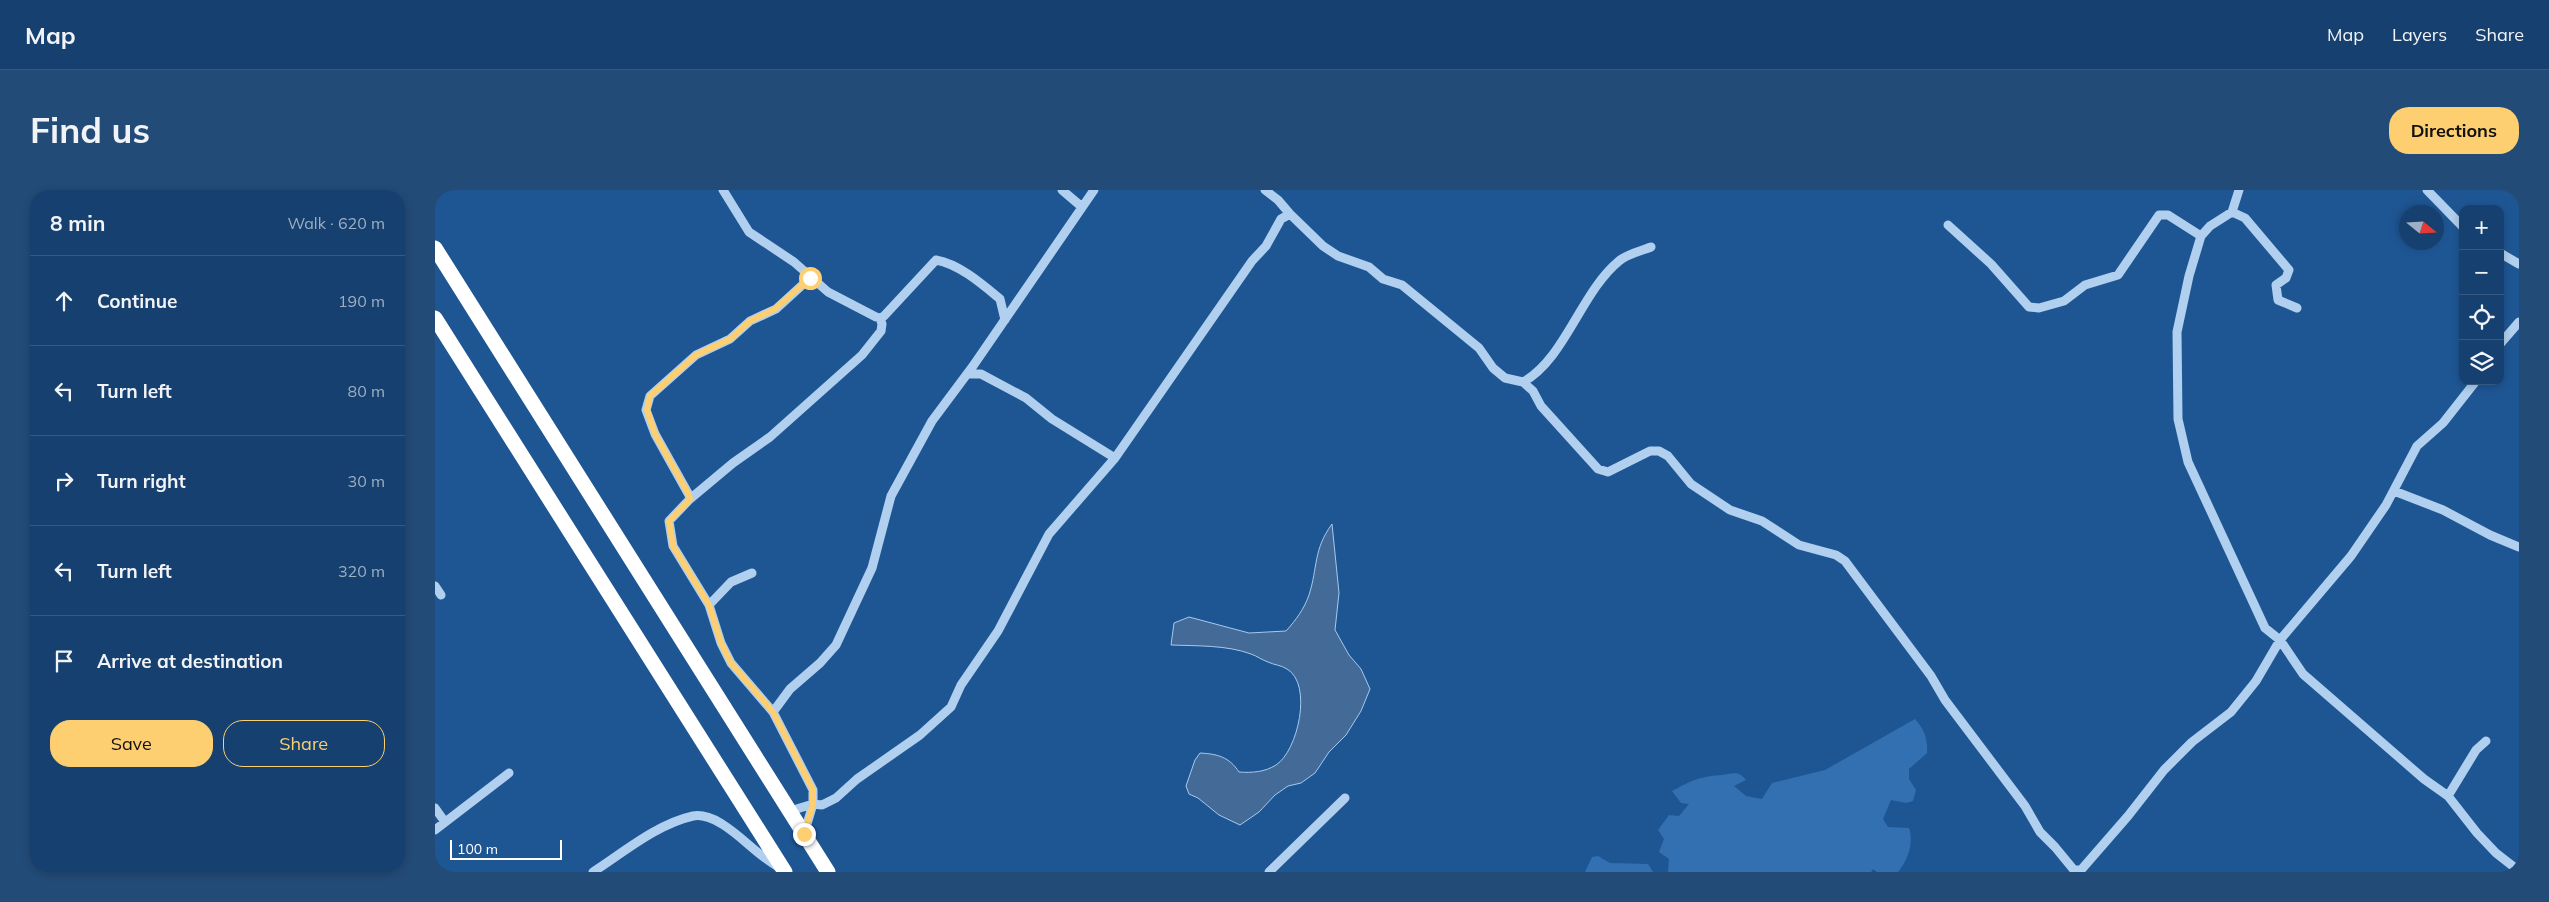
<!DOCTYPE html>
<html lang="en">
<head>
<meta charset="utf-8">
<style>
  body { margin:0; font-family:Mulish,sans-serif; background:#234b77; color:#f1f3f6 }
  .controls { position:absolute; right:15px; top:15px; display:grid; overflow:hidden; border-radius:10px; box-shadow:0 2px 8px #0003 }
  .controls button { width:45px; height:45px; display:grid; place-items:center; padding:0; border:0; border-bottom:1px solid #355982; background:#16406f; color:#f1f3f6; font:25px sans-serif }
  .compass { position:absolute; left:1964px; top:15px; width:45px; height:45px; border-radius:50%; background:#16406f; box-shadow:0 2px 8px #0003; rotate:108deg }
  .scale { position:absolute; left:15px; bottom:12px; width:112px; box-sizing:border-box; padding-left:5px; border:2px solid #fff; border-top:0; font-size:14px; line-height:18px; white-space:nowrap; color:#fff; -webkit-text-stroke:4px #1e5694; paint-order:stroke }
  .stop { position:absolute; width:15px; height:15px; margin:-11px; border:4px solid #fdcf70; border-radius:50%; background:#fff }
  .stop.end { background:#fdcf70; border-color:#fff; box-shadow:0 1px 5px #0008 }
  .list { margin:0; padding:0; list-style:none }
  h2 { display:flex; justify-content:space-between; align-items:center; height:65px; margin:0; padding:0 20px; font-size:21px }
  h2 small { font-size:16px; font-weight:400; color:#9eafc3 }
  .list li { display:grid; grid-template-columns:32px 1fr auto; gap:15px; align-items:center; box-sizing:border-box; height:90px; padding:0 20px; border-top:1px solid #355982 }
  .list b { display:block; font-size:19px; white-space:nowrap }
  .list em { font-size:16px; font-style:normal; color:#9eafc3 }
  .actions { display:flex; gap:10px; padding:15px 20px }
  .actions a { flex:1; padding:11px 0; border:1px solid #fdcf70; border-radius:20px; text-align:center; font-size:18px; color:#fdcf70 }
  .actions .main { background:#fdcf70; color:#111 }
  .icon { flex:none; width:28px; height:28px; fill:none; stroke:currentColor; stroke-width:2; stroke-linecap:round; stroke-linejoin:round }
  .map { position:relative; flex:none; width:2084px; height:682px; overflow:hidden; border-radius:20px }
  header { display:flex; align-items:center; gap:30px; box-sizing:border-box; height:70px; padding:0 25px; background:#16406f; border-bottom:1px solid #355982 }
  header strong { font-size:24px }
  nav { display:flex; gap:28px; margin-inline-start:auto; font-size:18px }
  .intro { display:flex; align-items:center; justify-content:space-between; box-sizing:border-box; height:120px; padding:0 30px }
  h1 { margin:0; font-size:35px }
  .button { padding:12px 22px; border-radius:20px; background:#fdcf70; color:#111; font-size:18px; font-weight:700 }
  main { display:flex; gap:30px; padding:0 30px }
  aside { flex:1; background:#16406f; border-radius:20px; box-shadow:0 2px 8px #0003 }
  .map>svg:first-child { display:block }
  .green { fill:#3270b2 }
  .water { fill:#446b97; stroke:#a4caf0 }
  .lines { fill:none; stroke-linecap:round; stroke-linejoin:round }
  .minor { stroke:#b1cfee; stroke-width:9 }
  .highway { stroke:#fff; stroke-width:15 }
  .route { stroke:#fdcf70; stroke-width:6 }
</style>
</head>
<body>
<header>
<strong>Map</strong>
<nav><a>Map</a><a>Layers</a><a>Share</a></nav>
</header>
<div class="intro"><h1>Find us</h1><a class="button">Directions</a></div>
<main>
<aside>
<h2>8 min<small>Walk · 620 m</small></h2>
<ul class="list">
<li><svg class="icon" aria-label="ahead" viewBox="0 0 24 24"><path d="M12 20V5M6 11l6-6 6 6"/></svg><div><b>Continue</b></div><em>190 m</em></li>
<li><svg class="icon" aria-label="left" viewBox="0 0 24 24"><path d="M17 20v-9H6M10 6l-5 5 5 5"/></svg><div><b>Turn left</b></div><em>80 m</em></li>
<li><svg class="icon" aria-label="right" viewBox="0 0 24 24"><path d="M7 20v-9h11M14 6l5 5-5 5"/></svg><div><b>Turn right</b></div><em>30 m</em></li>
<li><svg class="icon" aria-label="left" viewBox="0 0 24 24"><path d="M17 20v-9H6M10 6l-5 5 5 5"/></svg><div><b>Turn left</b></div><em>320 m</em></li>
<li><svg class="icon" aria-label="arrive" viewBox="0 0 24 24"><path d="M6 21V4h12l-3 4 3 4H6"/></svg><div><b>Arrive at destination</b></div></li>
</ul>
<div class="actions"><a class="main">Save</a><a>Share</a></div>
</aside>
<div class="map">
<svg width="2084" height="682" viewBox="0 0 2084 682">
  <rect width="100%" height="100%" fill="#1e5694"/>
  <path class="green" d="M1480,529C1489,539 1493,549 1492,563L1474,579V589L1481,600L1478,611L1471,613L1456,610L1448,629L1453,637L1474,638C1479,653 1473,670 1463,682H1442L1438,679L1436,682H1233L1234,669L1224,662L1229,649L1223,640L1234,625L1244,626L1254,614L1246,613L1237,601C1258,590 1263,587 1286,585C1297,584 1303,580 1311,590L1299,596L1311,606L1327,609L1337,593L1390,580Z
    M1163,666L1175,673L1213,674L1218,682H1150L1157,667Z"/>
  <path class="water" d="M897,334L904,403L900,440L914,465L926,479L935,499L926,521L911,545L894,562L880,583L866,593L853,596L840,605L824,622L805,635L784,625L763,608L754,604L751,596L760,570L765,563C783,564 794,567 804,582C817,583 830,582 841,575C863,561 878,494 852,479C846,475 839,475 833,472C827,470 822,466 816,464C792,455 762,456 736,455L739,433L754,427L814,443L851,441C861,430 869,419 874,405C883,377 878,360 897,334Z"/>
  <g class="lines">
    <path class="minor" d="M288,0L314,42L359,72L393,102L441,127L445,128L449,126L501,70C524,74 547,94 565,109L570,130
      M627,0L647,17
      M830,0L843,10L855,24L888,56L903,66L934,77L948,89L967,95L1044,158L1058,178L1070,188L1088,192L1098,201L1106,216L1163,279L1173,282L1215,261H1224L1233,266L1256,294L1295,320L1327,331L1364,355L1401,365L1410,371L1496,486L1510,510L1590,616L1605,642L1620,657L1639,680H1646L1693,626L1729,580L1757,552L1796,522L1821,491L1845,450L1916,366L1951,315L1982,256L2008,233L2041,191
      M1804,0L1797,22L1775,36L1766,46L1754,86L1742,142L1743,229L1753,272L1830,438L1845,450L1868,484L1989,589L2013,606L2042,643L2061,663L2084,681
      M1992,0L2028,37
      M1797,22L1810,28L1854,80L1851,88L1841,95L1843,110L1862,118
      M1513,35L1556,74L1594,117L1604,118L1629,111L1650,95L1683,85L1724,25H1733L1766,46
      M2065,63L2084,74
      M2065,154L2084,132
      M532,184H546L591,208L617,229L680,268L817,71L831,56L846,29L855,24
      M1088,192C1130,169 1146,102 1184,71C1192,64 1206,61 1216,57
      M1959,301L2008,320L2055,345L2084,357
      M255,309L298,273L335,247L427,165L446,141L447,134L445,128
      M0,396L6,405
      M274,415L296,392L317,383
      M338,522L296,473L286,453L274,415L238,356L234,331L255,309L254,305L220,244L211,220L215,206L261,165L295,149L315,131L341,119L375,88
      M2013,606L2041,560L2051,551
      M0,618L10,632
      M355,621L378,614L387,615L401,608L422,589L485,545L516,517L526,495L563,441L614,344L680,268
      M0,640L74,583
      M369,644L378,614V600L338,522L355,499L385,473L401,455L437,378L456,306L497,231L538,176L659,0
      M158,682C189,662 222,634 258,626C267,624 280,629 287,634C308,647 323,666 345,678
      M834,682L910,608"/>
    <path class="highway" d="M0,58L393,682
      M0,128L350,682"/>
  </g>
  <g class="lines">
    <path class="route" d="M369,644L378,614V600L338,522L296,473L286,453L274,415L238,356L234,331L255,309L254,305L220,244L212,220L215,206L261,165L295,149L315,131L340,119L375,88"/>
  </g>
</svg>
<div class="controls">
<button>+</button>
<button>−</button>
<button><svg class="icon" aria-label="locate" viewBox="0 0 24 24"><circle cx="12" cy="12" r="6"/><path d="M12 2v4M12 18v4M2 12h4M18 12h4"/></svg></button>
<button><svg class="icon" aria-label="layers" viewBox="0 0 24 24"><path d="M12 4l9 5-9 5-9-5zM3 14l9 5 9-5"/></svg></button>
</div>
<svg class="compass" viewBox="-18 -18 36 36"><path d="M0-13l5 13h-10z" fill="#e53935"/><path d="M0 13l5-13h-10z" fill="#9eafc3"/></svg>
<div class="scale">100 m</div>
<div class="stop" style="left:375px;top:88px"></div>
<div class="stop end" style="left:369px;top:644px"></div>
</div>
</main>
</body>
</html>
